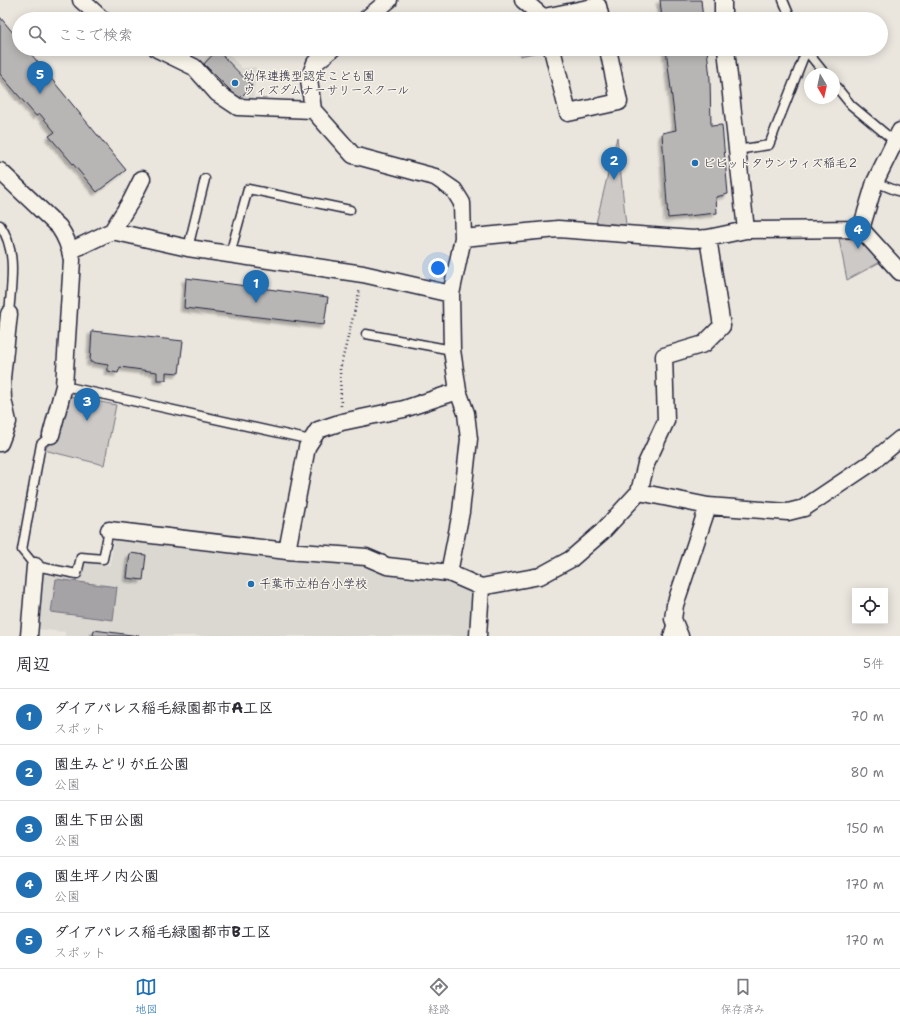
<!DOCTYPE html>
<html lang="ja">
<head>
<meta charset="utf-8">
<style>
  body { margin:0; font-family:"Shantell Sans","Klee One",sans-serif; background:#f2f2f3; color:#2b2b33 }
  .controls { position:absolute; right:12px; bottom:12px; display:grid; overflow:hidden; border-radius:0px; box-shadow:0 2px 10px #0003 }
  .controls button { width:36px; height:36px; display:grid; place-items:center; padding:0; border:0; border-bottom:1px solid #e1e1e2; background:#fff; color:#2b2b33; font:20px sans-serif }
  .compass { position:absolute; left:804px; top:68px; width:36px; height:36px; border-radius:50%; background:#fff; box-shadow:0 2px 10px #0003; rotate:171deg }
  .you { position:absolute; left:438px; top:268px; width:14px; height:14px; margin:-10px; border:3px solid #fff; border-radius:50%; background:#1a73e8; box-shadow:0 0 0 6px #1a73e833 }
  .badge { display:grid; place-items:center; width:26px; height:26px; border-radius:50%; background:#1f6fb2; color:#fff; font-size:13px; font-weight:700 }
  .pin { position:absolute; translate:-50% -33px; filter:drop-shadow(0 1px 2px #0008) }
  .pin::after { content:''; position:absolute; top:21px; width:14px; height:12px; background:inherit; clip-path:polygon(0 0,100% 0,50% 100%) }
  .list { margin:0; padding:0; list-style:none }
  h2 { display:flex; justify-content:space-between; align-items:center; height:52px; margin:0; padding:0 16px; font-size:17px }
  h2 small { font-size:13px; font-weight:400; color:#7c7c81 }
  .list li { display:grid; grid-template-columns:26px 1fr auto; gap:12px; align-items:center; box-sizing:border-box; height:56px; padding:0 16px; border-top:1px solid #e1e1e2 }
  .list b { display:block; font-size:15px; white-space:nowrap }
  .list p { margin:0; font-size:13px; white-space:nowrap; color:#7c7c81 }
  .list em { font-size:13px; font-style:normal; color:#7c7c81 }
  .icon { flex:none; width:22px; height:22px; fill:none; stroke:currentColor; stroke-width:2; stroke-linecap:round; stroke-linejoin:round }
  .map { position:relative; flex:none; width:900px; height:636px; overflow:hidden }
  .search { position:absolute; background:#fff; box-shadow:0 2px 10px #0003; left:12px; right:12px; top:12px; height:44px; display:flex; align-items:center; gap:10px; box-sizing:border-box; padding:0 14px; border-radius:22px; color:#7c7c81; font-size:15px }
  .sheet { height:332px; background:#fff }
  nav { display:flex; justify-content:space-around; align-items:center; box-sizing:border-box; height:56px; border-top:1px solid #e1e1e2; background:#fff; font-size:11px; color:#7c7c81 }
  nav a { display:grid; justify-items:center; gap:2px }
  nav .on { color:#1f6fb2 }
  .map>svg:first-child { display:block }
  .built { fill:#dbd8d2 }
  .green { fill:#cdc9c6; stroke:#787680 }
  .water { fill:#a6a3a6; stroke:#716f7b }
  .building { fill:#b8b6b5; stroke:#22223b; filter:url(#shadow) }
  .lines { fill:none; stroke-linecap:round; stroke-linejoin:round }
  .service-casing { stroke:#22223b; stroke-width:11 }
  .minor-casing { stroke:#22223b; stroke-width:19 }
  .path { stroke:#22223b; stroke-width:2.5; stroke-dasharray:1 3; stroke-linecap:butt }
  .service { stroke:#f7f3e8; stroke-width:8 }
  .minor { stroke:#f7f3e8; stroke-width:16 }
  .poi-dot { fill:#1f6fb2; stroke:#f7f3e8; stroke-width:1.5 }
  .labels { text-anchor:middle; stroke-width:3; stroke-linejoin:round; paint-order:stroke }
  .poi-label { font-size:12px; fill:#22223b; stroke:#f7f3e8; text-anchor:start }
</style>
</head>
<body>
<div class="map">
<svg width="900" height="636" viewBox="0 0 900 636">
  <defs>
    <filter id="shadow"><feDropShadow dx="-3.5" dy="3.5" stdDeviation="1" flood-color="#0004"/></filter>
  </defs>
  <rect width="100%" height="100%" fill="#eae6de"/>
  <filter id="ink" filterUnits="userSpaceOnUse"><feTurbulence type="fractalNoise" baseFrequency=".025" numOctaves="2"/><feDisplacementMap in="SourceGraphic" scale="8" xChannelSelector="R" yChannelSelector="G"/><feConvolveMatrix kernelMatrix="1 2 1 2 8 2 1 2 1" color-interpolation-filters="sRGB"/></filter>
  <g filter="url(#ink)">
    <path class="built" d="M171,49H224L242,68L256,67L253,105L243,104Z
      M114,536L368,564L447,577L477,591L474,636H65V632L35,629L39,574L81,578L84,562L110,565Z"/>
    <path class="green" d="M517,49H547L548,50L520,56Z
      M617,137L626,225L596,223Z
      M866,238L884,260L847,280L839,239Z
      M69,396L116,405L104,465L44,450L56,437Z"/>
    <path class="water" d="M56,579L117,587L113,620L51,612Z"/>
    <path class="building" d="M660,0H701L703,19H662Z
      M0,17L19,40V49H27L126,170L97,192L49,136L55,132L40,114L36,116L0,74Z
      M666,49H707L710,79L711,126L722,125L728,194L716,197L717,213L668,218L662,133L676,130Z
      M217,50L252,86L239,99L204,64Z
      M186,278L328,297L324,325L184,308Z
      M92,331L183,341L179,373L166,372V380H157V372L120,367L118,373L108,371V365L90,362Z
      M130,553L146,555L143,580L127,578Z
      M94,630L139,636H93Z"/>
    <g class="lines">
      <defs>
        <path id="service" d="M783,0L791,19
          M805,49L825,74
          M834,84L851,105L894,141
          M737,150L769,145L806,51
          M875,182L900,192
          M0,225C18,251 11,285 9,314
          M188,248L205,179
          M230,254L248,189L350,210
          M366,334L452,350
          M64,386L311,440
          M51,435L41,444L22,550L35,566L77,574L81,557L103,559L109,530
          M668,636L672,622"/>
        <path id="minor" d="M81,0L102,19
          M523,0L545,19
          M544,17L598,6L601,19
          M366,19L389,0
          M723,19V0
          M157,49L194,67L217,93L238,107L313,110
          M332,49L315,63L309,79L313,110L353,155L435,177L454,190L462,203L463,238L451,294L452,350L458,391L466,413L469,439L461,512L449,573
          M552,49L568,113L619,102L608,49
          M726,49L746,230
          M0,171L59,227C66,237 70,248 72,260L64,386L51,435
          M861,229L900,272
          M112,231L188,248L363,274L451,294
          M463,238L558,229L693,239L708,238L746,230L861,229L875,182L900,131
          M70,251L112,231L131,201L142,179
          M0,443L8,422L3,399L2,378L9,314
          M639,492L708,506L788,512L804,508L871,463L900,439
          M109,530L287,551L366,557L387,566L449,573L481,587L478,636
          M287,551L307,447L318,430L342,422L404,409L458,391
          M481,587L540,576L571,559L602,532L639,492L646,464L666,421L664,356L704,344L722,326L708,238
          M29,636L35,566
          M680,636L673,619L675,605L708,506"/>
      </defs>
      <use href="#service" class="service-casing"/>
      <use href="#minor" class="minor-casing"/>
      <path class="path" d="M341,406L340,369L360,289"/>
      <use href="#service" class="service"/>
      <use href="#minor" class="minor"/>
    </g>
  </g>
  <g class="poi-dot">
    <circle cx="235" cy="83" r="4"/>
    <circle cx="695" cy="163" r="4"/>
    <circle cx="251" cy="584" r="4"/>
  </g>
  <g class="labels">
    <g class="poi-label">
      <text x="243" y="80">幼保連携型認定こども園<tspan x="243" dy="14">ウィズダムナーサリースクール</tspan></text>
      <text x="703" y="167">ビビットタウンウィズ稲毛２</text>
      <text x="259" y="588">千葉市立柏台小学校</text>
    </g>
  </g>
</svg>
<div class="controls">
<button><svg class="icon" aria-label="locate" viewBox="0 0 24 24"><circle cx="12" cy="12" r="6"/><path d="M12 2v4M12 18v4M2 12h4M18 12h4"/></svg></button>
</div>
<svg class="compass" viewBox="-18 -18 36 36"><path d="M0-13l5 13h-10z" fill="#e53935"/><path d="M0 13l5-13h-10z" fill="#7c7c81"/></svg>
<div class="you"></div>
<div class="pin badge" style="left:256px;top:303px">1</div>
<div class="pin badge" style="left:614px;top:180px">2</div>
<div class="pin badge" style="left:87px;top:421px">3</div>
<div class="pin badge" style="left:858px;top:249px">4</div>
<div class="pin badge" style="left:40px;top:94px">5</div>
<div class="search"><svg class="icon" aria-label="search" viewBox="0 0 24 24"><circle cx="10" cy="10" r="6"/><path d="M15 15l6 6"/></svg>ここで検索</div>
</div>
<section class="sheet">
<h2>周辺<small>5件</small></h2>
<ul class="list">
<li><span class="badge">1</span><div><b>ダイアパレス稲毛緑園都市A工区</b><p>スポット</p></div><em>70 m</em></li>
<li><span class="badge">2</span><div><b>園生みどりが丘公園</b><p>公園</p></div><em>80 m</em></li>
<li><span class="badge">3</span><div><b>園生下田公園</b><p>公園</p></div><em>150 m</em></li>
<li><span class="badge">4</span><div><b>園生坪ノ内公園</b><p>公園</p></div><em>170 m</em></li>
<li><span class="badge">5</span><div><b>ダイアパレス稲毛緑園都市B工区</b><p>スポット</p></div><em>170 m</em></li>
</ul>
</section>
<nav>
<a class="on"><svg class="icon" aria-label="map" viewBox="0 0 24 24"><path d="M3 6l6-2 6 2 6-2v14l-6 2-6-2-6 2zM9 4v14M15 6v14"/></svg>地図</a>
<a><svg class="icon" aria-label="directions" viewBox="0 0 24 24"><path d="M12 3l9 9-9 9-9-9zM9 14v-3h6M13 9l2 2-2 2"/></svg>経路</a>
<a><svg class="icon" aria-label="saved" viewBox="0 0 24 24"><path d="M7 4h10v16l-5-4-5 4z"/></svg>保存済み</a>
</nav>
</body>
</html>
